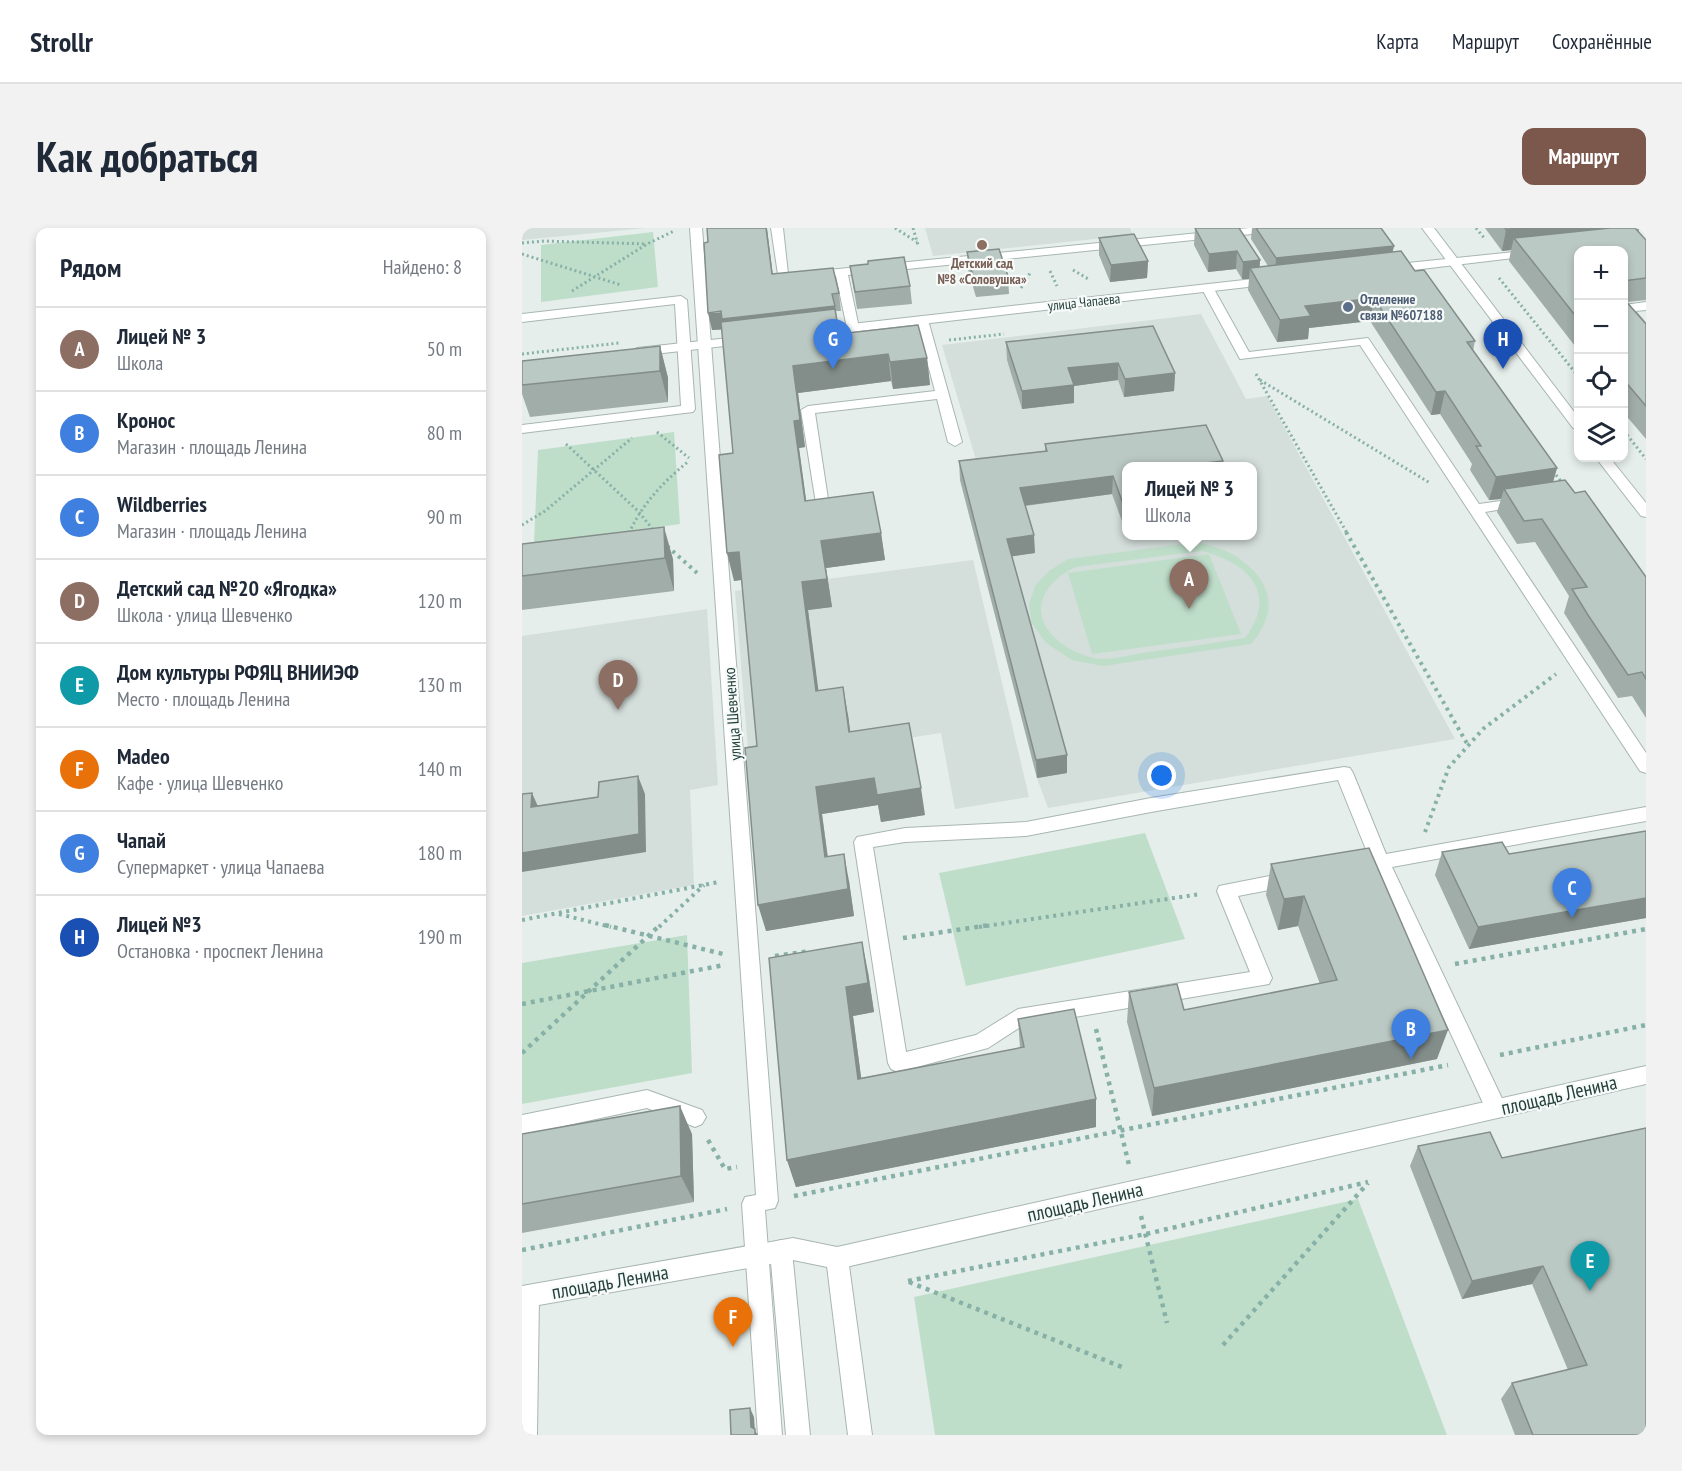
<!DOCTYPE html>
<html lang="ru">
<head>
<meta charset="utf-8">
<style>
  body { margin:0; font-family:"PT Sans Narrow",sans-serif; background:#f2f2f3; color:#1f2937 }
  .controls { position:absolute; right:18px; top:18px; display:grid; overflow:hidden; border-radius:12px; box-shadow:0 3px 9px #0003 }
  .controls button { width:54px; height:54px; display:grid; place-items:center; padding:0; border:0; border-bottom:2px solid #e0e1e3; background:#fff; color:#1f2937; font:30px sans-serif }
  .you { position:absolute; left:640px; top:548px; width:21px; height:21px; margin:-15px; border:4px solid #fff; border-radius:50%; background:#1a73e8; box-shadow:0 0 0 9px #1a73e833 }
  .badge { display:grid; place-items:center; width:39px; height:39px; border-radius:50%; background:#7c574b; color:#fff; font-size:20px; font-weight:700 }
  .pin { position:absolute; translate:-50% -50px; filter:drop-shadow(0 2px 3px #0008) }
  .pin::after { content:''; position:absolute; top:32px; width:21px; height:18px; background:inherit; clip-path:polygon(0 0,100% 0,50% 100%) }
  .popup { position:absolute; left:600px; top:234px; width:135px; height:78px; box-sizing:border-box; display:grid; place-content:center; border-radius:12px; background:#fff; filter:drop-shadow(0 2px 4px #0005); font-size:20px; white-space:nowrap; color:#747a83 }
  .popup b { font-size:22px; color:#1f2937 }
  .popup::after { content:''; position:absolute; left:50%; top:100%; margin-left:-12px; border:12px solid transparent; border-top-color:#fff }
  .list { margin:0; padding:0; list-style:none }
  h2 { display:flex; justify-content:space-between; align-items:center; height:78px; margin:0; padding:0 24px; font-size:26px }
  h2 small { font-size:20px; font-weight:400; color:#747a83 }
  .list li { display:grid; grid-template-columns:39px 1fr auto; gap:18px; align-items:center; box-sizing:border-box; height:84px; padding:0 24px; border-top:2px solid #e0e1e3 }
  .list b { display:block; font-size:22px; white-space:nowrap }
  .list p { margin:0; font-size:20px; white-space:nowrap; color:#747a83 }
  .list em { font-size:20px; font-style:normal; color:#747a83 }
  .icon { flex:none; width:33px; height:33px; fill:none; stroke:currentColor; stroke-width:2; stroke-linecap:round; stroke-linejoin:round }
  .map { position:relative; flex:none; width:1124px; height:1207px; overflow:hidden; border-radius:12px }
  header { display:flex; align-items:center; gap:36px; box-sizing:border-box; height:84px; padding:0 30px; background:#fff; border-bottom:2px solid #e0e1e3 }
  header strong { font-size:28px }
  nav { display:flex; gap:33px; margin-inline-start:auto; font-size:21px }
  .intro { display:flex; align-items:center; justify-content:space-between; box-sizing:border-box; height:144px; padding:0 36px }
  h1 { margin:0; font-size:42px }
  .button { padding:15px 27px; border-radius:12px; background:#7c574b; color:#fff; font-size:21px; font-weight:700 }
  main { display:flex; gap:36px; padding:0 36px }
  aside { flex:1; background:#fff; border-radius:12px; box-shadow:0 3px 9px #0003 }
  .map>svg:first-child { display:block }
  .built { fill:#d4deda; fill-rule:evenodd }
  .green { fill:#bfdeca; fill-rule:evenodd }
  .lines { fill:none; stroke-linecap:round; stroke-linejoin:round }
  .service-casing { stroke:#a8b6b3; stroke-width:2 }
  .pedestrian-casing { stroke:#a8b6b3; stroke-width:2 }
  .minor-casing { stroke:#a8b6b3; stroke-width:2 }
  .tertiary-casing { stroke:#a8b6b3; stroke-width:2 }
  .path-far2 { stroke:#87b1a7; stroke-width:3; stroke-dasharray:2 3; stroke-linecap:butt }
  .path-far1 { stroke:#87b1a7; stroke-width:4; stroke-dasharray:3 4.5; stroke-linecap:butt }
  .path { stroke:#87b1a7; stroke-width:4.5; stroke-dasharray:4 5; stroke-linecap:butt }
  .service { fill:#fff; fill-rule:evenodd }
  .pedestrian { fill:#fff; fill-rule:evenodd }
  .minor { fill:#fff; fill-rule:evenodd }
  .tertiary { fill:#fff; fill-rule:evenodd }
  .wall { fill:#a1ada9 }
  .shaded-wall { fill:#838d89 }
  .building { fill:#bbc9c4; stroke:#838d89; stroke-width:1.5 }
  .education-dot { fill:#8d6e63; stroke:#f6faf9; stroke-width:2 }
  .service-dot { fill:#5c6f8a; stroke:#f6faf9; stroke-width:2 }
  .labels { text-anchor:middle; stroke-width:4.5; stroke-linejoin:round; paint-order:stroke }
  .far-education-label { font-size:14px; font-weight:bold; fill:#785e54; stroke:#f6faf9 }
  .far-service-label { font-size:14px; font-weight:bold; fill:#4e5e75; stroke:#f6faf9; text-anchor:start }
  .far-street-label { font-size:14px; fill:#25403b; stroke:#f6faf9 }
  .street-label { font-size:16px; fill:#25403b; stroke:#f6faf9 }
  .near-street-label { font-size:20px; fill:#25403b; stroke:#f6faf9 }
</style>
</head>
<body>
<header>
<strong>Strollr</strong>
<nav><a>Карта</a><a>Маршрут</a><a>Сохранённые</a></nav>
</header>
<div class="intro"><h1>Как добраться</h1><a class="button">Маршрут</a></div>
<main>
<aside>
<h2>Рядом<small>Найдено: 8</small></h2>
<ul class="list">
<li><span class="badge" style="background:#8d6e63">A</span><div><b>Лицей № 3</b><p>Школа</p></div><em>50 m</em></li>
<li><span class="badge" style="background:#3f7fe0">B</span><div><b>Кронос</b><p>Магазин · площадь Ленина</p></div><em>80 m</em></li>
<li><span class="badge" style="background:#3f7fe0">C</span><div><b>Wildberries</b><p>Магазин · площадь Ленина</p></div><em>90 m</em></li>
<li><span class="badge" style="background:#8d6e63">D</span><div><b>Детский сад №20 «Ягодка»</b><p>Школа · улица Шевченко</p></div><em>120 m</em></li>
<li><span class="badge" style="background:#0f9aa8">E</span><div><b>Дом культуры РФЯЦ ВНИИЭФ</b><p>Место · площадь Ленина</p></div><em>130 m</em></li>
<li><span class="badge" style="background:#e8710a">F</span><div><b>Madeo</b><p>Кафе · улица Шевченко</p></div><em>140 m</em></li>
<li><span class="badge" style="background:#3f7fe0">G</span><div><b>Чапай</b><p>Супермаркет · улица Чапаева</p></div><em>180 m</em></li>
<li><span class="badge" style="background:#1a4fb4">H</span><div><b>Лицей №3</b><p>Остановка · проспект Ленина</p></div><em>190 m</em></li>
</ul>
</aside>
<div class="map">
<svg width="1124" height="1207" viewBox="0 0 1124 1207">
  <rect width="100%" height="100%" fill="#e5eeeb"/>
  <path class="built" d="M0,0H124L0,12Z
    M403,0H608L611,7L411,28Z
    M679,86L724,171L745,168L933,511L526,580L515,550L438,252L459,249L420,117ZM604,238H730V308H604Z
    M451,332L507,569L433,581L419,505L227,534L213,363Z
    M185,381L196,557L168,562L172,657L0,688V408Z"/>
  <path class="green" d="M131,4L136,59L19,74V17Z
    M152,204L158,296L12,316L16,222Z
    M677,314C688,318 702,321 712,327C749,351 759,381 729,416L581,438L550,432L524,415L509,394L507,376L513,358L527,343L546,331ZM679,323C726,334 757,365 723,410C691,415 659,420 627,424C612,426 596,431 581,431C556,430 517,408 519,379C521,360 538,346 554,339Z
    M687,326L719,406L570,426L546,345Z
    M623,605L663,711L444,758L417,645Z
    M165,707L170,845L0,876V735Z
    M836,971L925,1207H413L392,1069Z"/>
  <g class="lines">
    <defs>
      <path id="service" d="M249,0H261L266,46L727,0H767L761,3L326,47L337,100L331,104L325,100L314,48L257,53Z
        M686,57L692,61L727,124L846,110L957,276L1000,270L1005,271L1007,274L1005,277L963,284L1124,525V545L1118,543L838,117L718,131L680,61Z
        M159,68L165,72L173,181L171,184L0,205V197L159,178L153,76L0,94V86Z
        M1124,74V82L1113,83L1124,96V108L1120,107L1102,85V77Z
        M400,88L406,92L440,214L433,218L426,214L415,171L293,185L309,291L307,294H297L279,182L286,178L413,163L394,92Z
        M822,539L828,540L831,545L864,626L1124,579V593L870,639L985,881L981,888L974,890L967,888L853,642L831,646L824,644L822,639L824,634L847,629L816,552L629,584L504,608L383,614L351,619L384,824L454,807L496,781L728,744L695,663L697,658L768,644L775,646L777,651L775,656L768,658L716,668L750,750L747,756L500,798L466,820L376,844L369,841L366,835L332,614L335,609L383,600L504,594L629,570Z
        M125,862L180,882L184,889L180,896L173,899L125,880L0,907V887Z
        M259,1012L267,1015L270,1023L288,1207H264L248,1023L251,1015Z
        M315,1019L323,1022L326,1030L350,1207H326L304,1030L307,1022Z
        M5,1058L13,1061L17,1069L15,1207H0V1060Z"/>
      <path id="pedestrian" d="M168,0H180L256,973L253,980L243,982L260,1207H236L220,976L223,969L234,967Z"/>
      <path id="minor" d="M1012,22L1016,23V27L866,45L860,41L866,37Z
        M749,49L753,50V56L294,108L288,104L294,100Z
        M225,108L229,109L231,112L229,115L115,128L109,124L115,120Z
        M1124,838V856L315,1041L271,1032L0,1080V1058L271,1010L315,1019Z"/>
      <path id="tertiary" d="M900,0H912L1056,189V201L1051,200Z
        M1074,230H1088L1124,275V289L1119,288Z"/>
    </defs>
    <use href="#service" class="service-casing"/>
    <use href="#pedestrian" class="pedestrian-casing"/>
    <use href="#minor" class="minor-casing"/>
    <use href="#tertiary" class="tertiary-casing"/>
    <path class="path-far2" d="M373,0L395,14
      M391,0L396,17
      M954,0L963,11
      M1110,2L1124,1
      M0,15L22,13L125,16
      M0,26L99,57
      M551,42L568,52
      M528,43L535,58
      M977,50L1056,148
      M499,60L508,45
      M50,63L125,16L152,3
      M427,112L482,106
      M0,126L97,115
      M734,146L825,305
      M738,152L908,255
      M1102,203L1124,231
      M135,204L167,230
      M44,216L116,283L132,303
      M1031,243L1041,256
      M0,297L23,283L110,210
      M107,305C121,275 141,254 167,233"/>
    <path class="path-far1" d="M824,304L947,519
      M106,307L108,304
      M145,318L175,345
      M903,604L927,539L961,501L1034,446
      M37,686L89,699
      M0,692L197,654
      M137,699L182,657
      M457,699L679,666"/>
    <path class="path" d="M83,697L201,726
      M381,710L468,697
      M253,728L288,723
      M933,736L1124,701
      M0,776L202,737
      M574,801L607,937
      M0,825L138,697
      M978,827L1124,797
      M186,912L203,941L215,939
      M272,968L926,837
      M619,988L645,1095
      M0,1022L205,981
      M386,1053L624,1006L846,954
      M387,1054L600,1139
      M701,1117L846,955"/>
    <use href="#service" class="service"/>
    <use href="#pedestrian" class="pedestrian"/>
    <use href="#minor" class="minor"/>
    <use href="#tertiary" class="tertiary"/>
  </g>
  <path class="wall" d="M673,0L738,32V38H746L729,11L730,0H859L872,18L870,24L893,43L953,113L951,123L1035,240L1031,254L1053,265L1124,349V490L1110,468L1096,470L1042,385L1047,368L1013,314L995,316L975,284L979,271L967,272L948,242L950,236L918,186L909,187L848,93L787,100L786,111L755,114L726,62L727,51H720L714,41L686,44L672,17Z
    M963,0H1113L1124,12V72L1105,74L1124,96V211L1101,184V22H1056V122L987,33L989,22L980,23Z
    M577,10L626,33L625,50L588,54L577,27Z
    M445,24L486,48L487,66L454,69L446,42Z
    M328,38L388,58L390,76L335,81Z
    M251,46L317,65L319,83H314L317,106L405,130L408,157L371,161L369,153L276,165L283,219L277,220L284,273L359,305L363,332L304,340L310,379L286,382L296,463L326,487L328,504L403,587L359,594L356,577L300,586L306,629L327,653L332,688L244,703L235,518L220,352L212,353L211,225L200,101L190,102Z
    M484,114L653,145L652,163L602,169L596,152L552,158V175L500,181L485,132Z
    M138,118L146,150V174L8,189L0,166V133Z
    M523,216L701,233L700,238H604V304L590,266L503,278L513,325L490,328L545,545L515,550L438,252L437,233L523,223Z
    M0,316L151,331L152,363L0,382Z
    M1124,603V690L947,721L913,647L920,624L987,626Z
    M847,620L915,831L630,888L605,794L607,764L662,782L798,756L776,698L756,702L744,667L749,636Z
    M346,744L352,784L331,788L339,850L498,820L496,791L574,871V899L274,959L265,932Z
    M0,906H170L172,974L0,1005Z
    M896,918L980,930L1124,1207H993L979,1171L990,1155L1046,1142L1010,1056L940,1071L888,938Z"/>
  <path class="shaded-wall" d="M244,0H245L253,64L250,46Z
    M1005,0H1098L992,10L989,22L980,23L984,2Z
    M872,18L868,35L753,48L754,30Z
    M715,23L714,41L686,44L687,26Z
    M738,32L736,50L728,40L727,51H720L721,34Z
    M626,33L625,50L588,54L589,37Z
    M852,70L848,93L787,100L786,111L755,114L758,92L783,78Z
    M313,78L315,96L190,102L186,85Z
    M138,118L146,150V174L138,143Z
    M366,126L369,153L276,165L283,219L277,220L288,300L283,273L272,193L271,138Z
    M405,130L408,157L371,161L368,134Z
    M596,135V152L552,158V175L500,181V163L546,140Z
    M653,145L652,163L602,169L603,151Z
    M923,163L918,186L909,187L914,164Z
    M701,233L700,238H658Z
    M1035,240L1028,264L982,261L979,271L967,272L974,249Z
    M591,248L590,266L499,278L498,260Z
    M142,299L151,331L152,363L143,330Z
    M359,305L363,332L304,340L310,379L286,382L300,490L294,463L280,354L299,313Z
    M512,307L513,325L486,329L485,311Z
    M217,324L224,351L212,353L205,325Z
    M321,459L326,487L332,531L327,504Z
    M545,527V545L515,550L514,532Z
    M116,548L123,566L124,624L0,644V625Z
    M352,550L399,560L403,587L359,594L356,577L300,586L309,656L303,629L294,559Z
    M10,565L18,583L9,579Z
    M322,626L327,653L332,688L244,703L236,677Z
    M782,668L776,698L756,702L762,671Z
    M1124,670V690L947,721L956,699Z
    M340,714L346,744L352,784L331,788L343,879L336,851L324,759Z
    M926,802L915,831L630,888L632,860Z
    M574,871V899L274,959L265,932Z
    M158,878L170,906L172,974L159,948Z
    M1021,1038L1010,1056L940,1071L950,1053Z
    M228,1180L232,1189L233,1203L236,1207H233L229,1199Z"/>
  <path class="building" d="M185,0H244L250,46L311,40L317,65L310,66L313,78L200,91L199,83L186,85L182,15L186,14Z
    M673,0H717L738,32L721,34L715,23L687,26Z
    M734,0H859L872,18L754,30Z
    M983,0H1005L984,2Z
    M1088,0H1113L1124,12V50L1101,53V22H1056V91L992,10Z
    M612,6L626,33L589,37L577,10Z
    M477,21L486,48L452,52L445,24Z
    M879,23L893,43L902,42L953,113L945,114L1035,240L974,249L954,218H959L923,163L914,164L852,70L783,78L789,88L758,92L728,40Z
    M382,29L388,58L333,64L328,38L346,36V33Z
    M1101,70L1124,96V178L1101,151Z
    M313,81L317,106L396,97L405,130L368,134L366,126L271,138L278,192L272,193L283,273L351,264L359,305L299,313L305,351L280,354L294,463L321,459L327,504L387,495L399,560L355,567L352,550L294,559L303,629L322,626L326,661L236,677L223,520L235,518L217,324L205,325L197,227L211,225L199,94Z
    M631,98L653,145L603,151L596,135L546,140L552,157L500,163L484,114Z
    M138,118V143L0,157V133Z
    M684,197L701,233L658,238H604V284L591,248L498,260L512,307L485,311L545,527L514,532L437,233L525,223L523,216Z
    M1043,252L1053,265L1063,263L1124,349V451L1120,444L1106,447L1066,387L1050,361L1065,359L1020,291L1002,293L982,261Z
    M142,299L143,330L0,348V316Z
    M116,548L117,606L0,625V566L10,565L9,579L76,569L77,554Z
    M1124,603V670L956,699L920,624L980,614L987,626Z
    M847,620L926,802L632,860L607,764L655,756L662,782L815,752L782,668L762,671L749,636Z
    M340,714L346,755L324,759L336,851L502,819L496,791L552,781L574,871L265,932L247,730Z
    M158,878L159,948L0,976V906Z
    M1124,900V1207H1011L990,1155L1065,1137L1021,1038L950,1053L896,918L968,904L980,930Z
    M228,1180L229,1199L233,1201V1207H209L208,1182Z"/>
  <circle class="education-dot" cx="460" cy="17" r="6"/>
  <circle class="service-dot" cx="826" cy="79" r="6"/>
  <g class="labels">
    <g class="far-education-label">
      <text x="460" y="40">Детский сад<tspan x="460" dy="16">№8 «Соловушка»</tspan></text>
    </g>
    <g class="far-service-label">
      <text x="838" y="76">Отделение<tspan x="838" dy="16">связи №607188</tspan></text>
    </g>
    <g class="far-street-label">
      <text transform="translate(562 74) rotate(-6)" y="5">улица Чапаева</text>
    </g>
    <g class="street-label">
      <text transform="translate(210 486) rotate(-94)" y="6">улица Шевченко</text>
    </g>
    <g class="near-street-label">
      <text transform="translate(1037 867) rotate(-13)" y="7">площадь Ленина</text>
      <text transform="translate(563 974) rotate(-13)" y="7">площадь Ленина</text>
      <text transform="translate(88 1054) rotate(-10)" y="7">площадь Ленина</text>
    </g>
  </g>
</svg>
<div class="controls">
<button>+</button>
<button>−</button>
<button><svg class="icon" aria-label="locate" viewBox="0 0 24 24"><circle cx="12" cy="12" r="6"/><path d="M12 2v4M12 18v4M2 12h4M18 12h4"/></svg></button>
<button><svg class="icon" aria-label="layers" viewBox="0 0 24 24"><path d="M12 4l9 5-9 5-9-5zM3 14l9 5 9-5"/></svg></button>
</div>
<div class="you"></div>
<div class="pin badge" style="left:667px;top:381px;background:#8d6e63">A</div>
<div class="popup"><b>Лицей № 3</b>Школа</div>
<div class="pin badge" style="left:889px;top:831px;background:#3f7fe0">B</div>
<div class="pin badge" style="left:1050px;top:690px;background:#3f7fe0">C</div>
<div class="pin badge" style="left:96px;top:482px;background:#8d6e63">D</div>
<div class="pin badge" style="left:1068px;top:1063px;background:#0f9aa8">E</div>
<div class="pin badge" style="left:211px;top:1119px;background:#e8710a">F</div>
<div class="pin badge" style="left:311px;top:141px;background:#3f7fe0">G</div>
<div class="pin badge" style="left:981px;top:141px;background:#1a4fb4">H</div>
</div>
</main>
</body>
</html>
